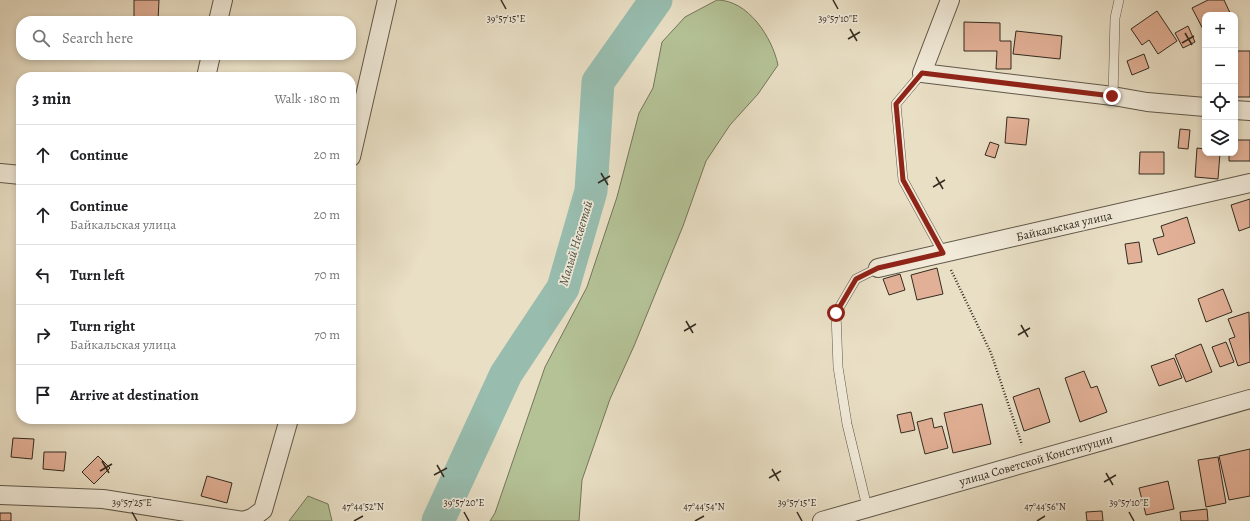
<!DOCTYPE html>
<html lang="en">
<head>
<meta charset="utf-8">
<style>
  body { margin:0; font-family:Alegreya,serif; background:#f6f6f6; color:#202124 }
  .controls { position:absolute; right:12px; top:12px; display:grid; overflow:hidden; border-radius:8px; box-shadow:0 2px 6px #0003 }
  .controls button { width:36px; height:36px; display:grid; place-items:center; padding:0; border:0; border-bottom:1px solid #e0e0e0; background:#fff; color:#202124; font:20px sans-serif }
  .stop { position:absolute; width:12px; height:12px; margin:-9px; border:3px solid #8f2418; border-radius:50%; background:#fff }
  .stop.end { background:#8f2418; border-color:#fff; box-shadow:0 1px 4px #0008 }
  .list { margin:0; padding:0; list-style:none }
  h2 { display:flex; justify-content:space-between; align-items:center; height:52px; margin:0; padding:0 16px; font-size:17px }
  h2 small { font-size:13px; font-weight:400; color:#757577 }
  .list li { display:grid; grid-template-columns:26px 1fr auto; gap:12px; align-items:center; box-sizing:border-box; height:60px; padding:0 16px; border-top:1px solid #e0e0e0 }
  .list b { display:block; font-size:15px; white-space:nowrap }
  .list p { margin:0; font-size:13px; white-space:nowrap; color:#757577 }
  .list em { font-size:13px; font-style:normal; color:#757577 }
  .icon { flex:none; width:22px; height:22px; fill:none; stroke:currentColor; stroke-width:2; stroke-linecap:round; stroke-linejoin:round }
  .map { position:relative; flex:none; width:1250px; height:521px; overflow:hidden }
  .search { position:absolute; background:#fff; box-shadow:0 2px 6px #0003; left:16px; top:16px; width:340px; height:44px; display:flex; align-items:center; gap:10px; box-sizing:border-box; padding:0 14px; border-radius:16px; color:#757577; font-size:15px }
  .panel { position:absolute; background:#fff; box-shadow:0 2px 6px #0003; left:16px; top:72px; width:340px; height:352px; border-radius:16px }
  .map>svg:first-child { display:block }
  .green { fill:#b4c296; stroke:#74765b }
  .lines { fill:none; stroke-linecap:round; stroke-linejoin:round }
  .river { stroke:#98bdaf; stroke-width:33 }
  .building { fill:#e2b096; stroke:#332b20 }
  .service-casing { stroke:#605849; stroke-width:10 }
  .minor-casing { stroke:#605849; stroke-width:20 }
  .path { stroke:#332b20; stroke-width:2.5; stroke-dasharray:1 2; stroke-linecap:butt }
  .service { stroke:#f1ead9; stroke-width:9 }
  .minor { stroke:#f1ead9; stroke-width:18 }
  .route { stroke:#8f2418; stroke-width:5 }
  .ticks { fill:none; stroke:#332b20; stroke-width:1.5 }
  .labels { text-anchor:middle; stroke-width:3.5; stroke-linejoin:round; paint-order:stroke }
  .street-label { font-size:12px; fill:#332b20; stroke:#f1ead9 }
  .water-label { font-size:13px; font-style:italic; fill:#4c5044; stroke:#f1ead9 }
  .ticks-label { font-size:10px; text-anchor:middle; fill:#332b20; stroke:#f1ead9; stroke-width:3.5; stroke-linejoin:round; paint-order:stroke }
</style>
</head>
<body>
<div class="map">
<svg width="1250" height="521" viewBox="0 0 1250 521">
  <rect width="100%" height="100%" fill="#e9dfc5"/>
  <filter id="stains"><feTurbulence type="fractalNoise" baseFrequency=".005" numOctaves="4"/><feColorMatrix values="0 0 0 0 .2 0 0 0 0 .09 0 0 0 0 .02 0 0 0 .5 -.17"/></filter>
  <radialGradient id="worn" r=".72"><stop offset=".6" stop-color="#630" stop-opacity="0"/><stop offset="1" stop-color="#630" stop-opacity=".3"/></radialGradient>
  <path class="green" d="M717,0C748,0 772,37 778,65L758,94L730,125L706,161L683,226L634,346L610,399L582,480L579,521H490L495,513L545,367L587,287L617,197L639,113L653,88L662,42L685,17Z
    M308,496L328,504L332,521H289Z"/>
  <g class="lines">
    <path class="river" d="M438,521L506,374L563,288L591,191L598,82L656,0"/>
  </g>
  <path class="building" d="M134,0H159L158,21H134Z
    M1208,0H1224L1231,15H1205V33L1192,8Z
    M1157,11L1177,41L1158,54L1149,40L1142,45L1131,29Z
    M964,22L1000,23V41H1011V69H996L997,51H964Z
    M1188,26L1195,42L1183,48L1175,33Z
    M1016,31L1062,36L1060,59L1013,54Z
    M1235,51H1250V97H1235Z
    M1144,54L1149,68L1132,75L1127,61Z
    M1007,117L1029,119L1026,145L1005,143Z
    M1180,129L1190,130L1188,149L1178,148Z
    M1235,140H1250V161H1229V153H1235Z
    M990,142L999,145L995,158L985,155Z
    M1197,148L1205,149V153H1220L1218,179L1195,177Z
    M1140,152H1164V174H1139Z
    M1250,199V227L1239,231L1231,205Z
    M1187,217L1195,243L1158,255L1153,239L1164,236L1161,226Z
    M1139,242L1142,262L1128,264L1125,244Z
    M937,268L943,294L917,300L911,275Z
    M900,274L905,290L889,295L883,279Z
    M1223,289L1232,312L1206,322L1198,299Z
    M1249,312L1250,362L1238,366L1229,339L1235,337L1228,319Z
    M1226,342L1234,362L1220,367L1212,347Z
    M1201,344L1212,372L1186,382L1175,355Z
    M1174,358L1182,378L1159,386L1151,366Z
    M1084,371L1091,388L1097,386L1107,412L1080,422L1065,378Z
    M1039,388L1050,422L1024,431L1013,397Z
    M982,404L991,444L953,453L944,413Z
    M911,412L915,430L901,433L897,415Z
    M932,418L934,428L942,426L948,448L925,454L917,422Z
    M13,438L34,439L32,459L11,457Z
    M1250,449V496L1229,500L1219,456Z
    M44,452H66L64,471L43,469Z
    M98,456L110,468L94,484L82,472Z
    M1218,457L1226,503L1206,507L1198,460Z
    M207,476L232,483L227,503L201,496Z
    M1168,481L1174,509L1146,515L1139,488Z
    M1207,509L1208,521H1181L1180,512Z
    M1102,511L1103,521H1087L1086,512Z
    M0,513H11V521H0Z"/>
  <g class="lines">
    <defs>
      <path id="service" d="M922,73L896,104L903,180L943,253
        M1113,96L1115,18L1119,0
        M867,507L847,424L838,367L836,313L856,279L878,268"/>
      <path id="minor" d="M950,0L922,73L1113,96L1147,102L1205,107
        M218,21L223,0
        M206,77L211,55
        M1235,110L1250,111
        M351,157L387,0
        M0,173L21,175
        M878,268L1250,183
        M0,495L103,499L243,521L252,518L263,510L289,419
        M822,521L1250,399"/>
    </defs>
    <use href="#service" class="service-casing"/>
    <use href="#minor" class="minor-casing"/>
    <path class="path" d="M951,270L991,353L1022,445"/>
    <use href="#service" class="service"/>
    <use href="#minor" class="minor"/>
  </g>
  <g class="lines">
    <path class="route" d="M836,313L856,279L878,268L943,253L903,180L896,104L922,73L1112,96"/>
  </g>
  <path class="ticks" d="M501,0L506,9M833,0L838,9M850,29L857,41M1185,33L1192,45M848,39L860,32M1182,43L1194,36M601,173L608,185M936,177L943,189M598,183L610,176M933,187L945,180M686,321L693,333M1021,325L1028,337M684,331L696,324M1018,335L1030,328M102,461L109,473M437,465L444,477M772,469L779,481M100,471L112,464M1106,473L1113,485M434,475L447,468M769,478L781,471M1104,482L1116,475M132,512L137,521M464,512L469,521M797,512L802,521M1129,512L1134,521M354,521L363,516M695,521L704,516M1037,521L1045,516"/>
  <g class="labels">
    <g class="street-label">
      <text transform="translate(1064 226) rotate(-13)" y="4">Байкальская улица</text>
      <text transform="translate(1036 460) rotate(-16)" y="4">улица Советской Конституции</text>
    </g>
    <g class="water-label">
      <text transform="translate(575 243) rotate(-73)" y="5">Малый Несветай</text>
    </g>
  </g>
  <g class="ticks-label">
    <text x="506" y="22">39°57'15"E</text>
    <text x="838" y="22">39°57'10"E</text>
    <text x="132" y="506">39°57'25"E</text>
    <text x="464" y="506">39°57'20"E</text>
    <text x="797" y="506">39°57'15"E</text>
    <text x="1129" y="506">39°57'10"E</text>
    <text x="363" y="510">47°44'52"N</text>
    <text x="704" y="510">47°44'54"N</text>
    <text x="1045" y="510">47°44'56"N</text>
  </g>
  <rect width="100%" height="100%" filter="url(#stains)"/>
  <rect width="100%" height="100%" fill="url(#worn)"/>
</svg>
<div class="controls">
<button>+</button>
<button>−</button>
<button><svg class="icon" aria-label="locate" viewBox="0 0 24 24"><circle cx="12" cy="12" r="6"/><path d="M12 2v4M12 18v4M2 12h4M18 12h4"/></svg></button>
<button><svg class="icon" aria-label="layers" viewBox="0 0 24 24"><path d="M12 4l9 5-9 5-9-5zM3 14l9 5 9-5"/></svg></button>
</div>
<div class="stop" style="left:836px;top:313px"></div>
<div class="stop end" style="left:1112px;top:96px"></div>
<div class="search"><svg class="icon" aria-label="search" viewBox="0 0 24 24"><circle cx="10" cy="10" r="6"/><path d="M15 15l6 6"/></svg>Search here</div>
<section class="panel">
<h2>3 min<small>Walk · 180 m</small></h2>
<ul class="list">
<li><svg class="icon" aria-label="ahead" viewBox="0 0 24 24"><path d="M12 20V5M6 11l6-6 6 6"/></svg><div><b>Continue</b></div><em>20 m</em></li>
<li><svg class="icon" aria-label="ahead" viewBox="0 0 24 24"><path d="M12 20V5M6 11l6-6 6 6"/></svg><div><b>Continue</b><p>Байкальская улица</p></div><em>20 m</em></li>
<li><svg class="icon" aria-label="left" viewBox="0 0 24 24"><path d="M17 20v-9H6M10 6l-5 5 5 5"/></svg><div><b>Turn left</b></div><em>70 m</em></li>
<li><svg class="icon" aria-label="right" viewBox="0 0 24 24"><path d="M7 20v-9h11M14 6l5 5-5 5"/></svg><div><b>Turn right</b><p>Байкальская улица</p></div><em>70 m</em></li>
<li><svg class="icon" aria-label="arrive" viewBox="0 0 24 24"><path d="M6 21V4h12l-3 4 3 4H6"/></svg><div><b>Arrive at destination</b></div></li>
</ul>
</section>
</div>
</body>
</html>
